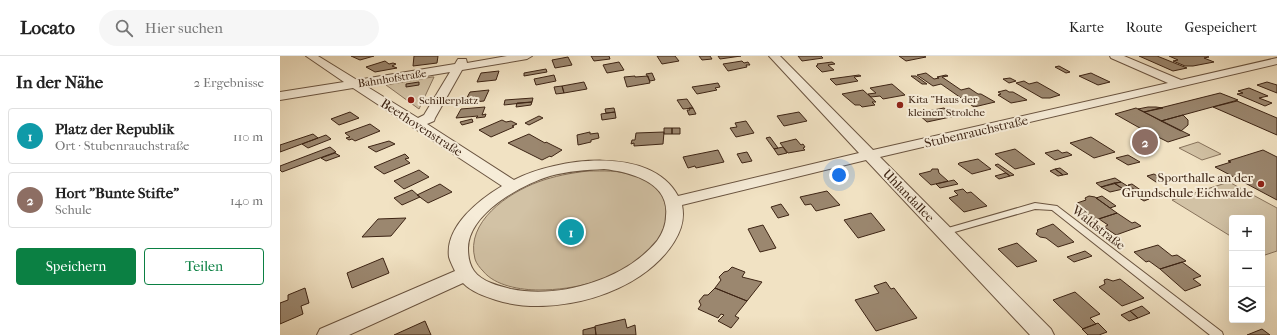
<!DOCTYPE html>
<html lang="de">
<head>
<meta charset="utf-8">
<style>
  body { margin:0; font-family:"IM FELL French Canon",serif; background:#f6f6f6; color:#222 }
  .controls { position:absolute; right:12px; bottom:12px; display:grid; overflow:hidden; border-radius:4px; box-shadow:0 4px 16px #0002 }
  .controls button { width:36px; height:36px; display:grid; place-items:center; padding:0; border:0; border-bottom:1px solid #e0e0e0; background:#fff; color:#222; font:20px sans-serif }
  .you { position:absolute; left:559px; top:119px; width:14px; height:14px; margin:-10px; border:3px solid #fff; border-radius:50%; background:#1a73e8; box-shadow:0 0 0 6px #1a73e833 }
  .badge { display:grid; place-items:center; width:26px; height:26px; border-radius:50%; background:#0b8043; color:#fff; font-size:13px; font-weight:700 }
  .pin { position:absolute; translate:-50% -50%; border:2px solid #fff; box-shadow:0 1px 4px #0006 }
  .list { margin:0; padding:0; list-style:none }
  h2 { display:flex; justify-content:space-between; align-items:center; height:52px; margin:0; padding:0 16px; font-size:17px }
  h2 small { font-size:13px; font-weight:400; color:#767676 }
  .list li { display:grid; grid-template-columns:26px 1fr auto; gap:12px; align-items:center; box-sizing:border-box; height:56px; margin:0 8px 8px; padding:0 8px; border:1px solid #e0e0e0; border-radius:4px }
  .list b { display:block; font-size:15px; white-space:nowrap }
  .list p { margin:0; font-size:13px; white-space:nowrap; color:#767676 }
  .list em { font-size:13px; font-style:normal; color:#767676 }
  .actions { display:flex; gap:8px; padding:12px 16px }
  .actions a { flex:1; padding:9px 0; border:1px solid #0b8043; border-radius:4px; text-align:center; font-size:14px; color:#0b8043 }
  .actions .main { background:#0b8043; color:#fff }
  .icon { flex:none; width:22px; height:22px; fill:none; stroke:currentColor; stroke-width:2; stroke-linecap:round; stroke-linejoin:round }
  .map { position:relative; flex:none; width:997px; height:279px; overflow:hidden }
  header { display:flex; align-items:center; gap:24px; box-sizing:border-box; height:56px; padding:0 20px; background:#fff; border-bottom:1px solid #e0e0e0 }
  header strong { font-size:19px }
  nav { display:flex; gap:22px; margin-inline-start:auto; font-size:14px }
  .search { width:280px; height:36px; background:#f6f6f6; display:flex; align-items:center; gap:10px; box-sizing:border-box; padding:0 14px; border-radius:22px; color:#767676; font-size:15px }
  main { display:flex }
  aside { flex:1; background:#fff }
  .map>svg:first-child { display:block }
  .green { fill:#d2c2a5; stroke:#88735c }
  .building { fill:#9b876f; stroke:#3d2414 }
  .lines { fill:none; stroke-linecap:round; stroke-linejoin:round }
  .lane-casing { stroke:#6a5440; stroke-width:2 }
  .street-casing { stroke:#6a5440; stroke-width:2 }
  .lane { fill:#f6ecd8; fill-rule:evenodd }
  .street { fill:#f6ecd8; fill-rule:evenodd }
  .poi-dot { fill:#8f2418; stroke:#f6ecd8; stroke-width:1.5 }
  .labels { text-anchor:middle; stroke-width:4; stroke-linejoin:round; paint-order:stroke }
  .far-street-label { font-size:11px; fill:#3d2414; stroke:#f6ecd8 }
  .far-poi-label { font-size:11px; fill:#3d2414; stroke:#f6ecd8; text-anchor:start }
  .street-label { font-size:13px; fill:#3d2414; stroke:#f6ecd8 }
  .poi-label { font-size:13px; fill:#3d2414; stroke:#f6ecd8; text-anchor:end }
</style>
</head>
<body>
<header>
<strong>Locato</strong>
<div class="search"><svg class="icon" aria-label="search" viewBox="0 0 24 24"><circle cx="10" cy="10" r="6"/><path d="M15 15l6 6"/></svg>Hier suchen</div>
<nav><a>Karte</a><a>Route</a><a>Gespeichert</a></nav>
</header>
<main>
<aside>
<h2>In der Nähe<small>2 Ergebnisse</small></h2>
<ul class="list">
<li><span class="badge" style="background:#0f9aa8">1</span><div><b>Platz der Republik</b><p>Ort · Stubenrauchstraße</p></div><em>110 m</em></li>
<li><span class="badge" style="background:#8d6e63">2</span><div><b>Hort &quot;Bunte Stifte&quot;</b><p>Schule</p></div><em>140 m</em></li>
</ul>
<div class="actions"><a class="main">Speichern</a><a>Teilen</a></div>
</aside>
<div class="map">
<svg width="997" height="279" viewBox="0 0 997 279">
  <rect width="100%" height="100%" fill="#f1e2c3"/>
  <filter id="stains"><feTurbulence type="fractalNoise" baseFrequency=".005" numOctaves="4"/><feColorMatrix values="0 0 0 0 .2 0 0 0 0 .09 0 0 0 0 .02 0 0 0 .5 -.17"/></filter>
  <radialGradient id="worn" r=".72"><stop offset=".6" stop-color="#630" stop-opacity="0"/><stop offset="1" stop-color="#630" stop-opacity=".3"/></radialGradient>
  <path class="green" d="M152,21H154L139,53L106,29Z
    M918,86L941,98L922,104L899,92Z
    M308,115C323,115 338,114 353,119C397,133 395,173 363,200C334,224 295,234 259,234C241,234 215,230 203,215C200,212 196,207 195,203C185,166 228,137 258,126C274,120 291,117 308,115Z
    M949,126L997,152V195L982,200V162H952V181L892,144Z"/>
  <path class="building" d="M71,0H94L80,4Z
    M134,0H158L157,7L133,10Z
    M311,0H329L330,3L314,5Z
    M377,0H395L399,5L382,8Z
    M419,0H430L432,3L422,4Z
    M438,0H461L440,3Z
    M518,0H541L543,2L522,5Z
    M619,0H644L646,1L626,5Z
    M859,0H877L907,12L893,15Z
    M889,0H927L929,1L924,2L934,6L913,10H905L893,5L898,4Z
    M288,1L292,9L275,12L272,4Z
    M105,5L109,8L113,7L116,8L112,10L117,12L95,16L86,11Z
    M462,5L464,7L468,6L470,9H466L467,11L448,15L443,8Z
    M339,6L344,14L327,17L323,9Z
    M552,6L555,8L548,9L554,14L542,16L536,10L538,9L537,8Z
    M779,10L790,16L786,17L775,11Z
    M266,13L267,16L244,20V17Z
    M219,15L216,24L197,26L201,17Z
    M372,17L375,24L370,25L366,18Z
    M646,17L654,23L659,22L657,21L666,19L668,20L662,21L681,34L689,32L698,38H701L715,46L694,51L661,28L653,30L637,19Z
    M811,17L815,19L830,26L818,29L799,20Z
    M274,19L276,25L256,29L254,23Z
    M579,19L581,20L574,21L578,25L556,29L550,23Z
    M355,20V21L368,20L370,27L347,31L344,21Z
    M631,20H636L647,28H642Z
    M730,22L736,25L729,27L723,23Z
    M744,25L749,28L757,26L780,39L770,42H762L736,27Z
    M139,26V29L126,31V28Z
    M304,26L307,33L284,37L282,30Z
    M987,26L997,29V37L977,29Z
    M438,27L440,31L435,32L437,34L417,38L412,31Z
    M612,28L625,39L603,43L600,40L591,41L588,38L596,37L590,32Z
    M282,30L284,37L276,38L274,31Z
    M969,32L988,40L979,42L992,47L985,50L957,38L963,37L958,35Z
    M209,34L204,45L184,47L190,36Z
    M583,34L596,46H592L595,49L582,51L580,49H575L562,38Z
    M726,34L729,36H733L747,44L731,47L718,39L721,38L718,36Z
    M940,37L958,44L881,65L864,56Z
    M253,42L252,46L224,49L225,44Z
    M407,43L413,52L403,53L397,44Z
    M957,45L997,62V79L933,51Z
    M252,46L251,49L236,51L237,47Z
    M205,51L202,59L206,58L205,61L196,62L198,60L176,62L181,53Z
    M868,51H876L883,52L864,56L858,53Z
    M334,52L335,56L326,57L325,53Z
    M409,52H413L416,58L409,59L407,54H410Z
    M664,52L675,60L647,66L637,57Z
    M856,52L910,79L888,86L858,71L835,58Z
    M70,56L79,62L59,69L51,63Z
    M335,56L336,62L322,64L321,58Z
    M519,56L527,65L504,70L497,60Z
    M903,59L908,64V69L901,75L881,65Z
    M259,60L263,62L249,69L245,67Z
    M192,63L193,66L182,69L180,66Z
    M222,64L226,66L231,65L237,68L232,70L234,71L211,81L199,74Z
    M466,65L474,77L456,81L450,72L457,71L455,67Z
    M90,68L100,75L75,85L72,83L69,84L66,82L70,81L65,77Z
    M384,72H392V78H384Z
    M392,72H400V78H392Z
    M310,76V78L318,77L319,82L311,84V86L298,89L297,79Z
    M384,76L383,88L354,90V87L351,88L352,84H355L356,77Z
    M33,78L38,82L0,96V89Z
    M249,78L265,87L266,86L282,94L271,101L270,100L262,104L228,87Z
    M46,79L51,83L28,92L22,88Z
    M490,81L498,92L494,93L486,82Z
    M811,81L835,96L814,102L790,87Z
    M516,83L521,89L523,88L525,91L523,92L525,94L508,97L500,87Z
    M109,85L115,88L96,96L88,91Z
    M50,91L56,96L2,116L0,114V110Z
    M503,91L507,97L498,99L494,93Z
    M735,93L755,108L735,113L715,98Z
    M438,94L444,106L416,112L415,110L408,112L403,101Z
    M778,94L782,97L787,96L792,99L775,104L765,97Z
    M983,94L997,101V144L935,111L951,106L948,105Z
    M467,96L472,105L462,107L457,98Z
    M55,97L60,100L46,105L41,102Z
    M125,98L129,102L125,103L130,107L104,118L94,111Z
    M848,99L860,106L848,109L836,102Z
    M698,103L711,113L692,118L678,108L679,107Z
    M718,108L734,119L730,120L715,109Z
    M780,112L788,118L783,119L775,113Z
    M652,113H658L659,117L668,125L651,129L639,118L651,115Z
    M775,113L783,119L778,120L770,115Z
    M139,114L149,121L124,133L114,125Z
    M726,117L730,120L719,123L715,120Z
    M874,118L884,124L876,126L867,120Z
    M835,122L841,126L821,131L816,127Z
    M674,124L678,128L660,132L656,128Z
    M841,126L857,136L851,138L834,127Z
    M834,127L843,133L830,136L821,131Z
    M160,128L172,136L148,147L137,139Z
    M852,128L862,135L858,136L848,129Z
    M683,133L687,137L691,136L707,150L684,156L669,142L678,139L674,135Z
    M132,134L140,141L122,149L114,142Z
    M547,135L560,149L536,155L531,148L525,149L520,141Z
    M861,138L869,143L864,145L856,140Z
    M809,140L815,141L837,157L815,164L804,155L807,154L797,147L806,144L805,142Z
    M822,140L836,150L830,152L816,142Z
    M501,148L509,159L498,162L491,151Z
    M591,157L605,174L578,182L564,164Z
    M837,157L852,167L855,166L861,170L836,179L824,171L828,169L819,163Z
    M126,162L111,180L82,181L98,163Z
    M773,168L794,186L778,191L766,182L760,181L756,178L758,175L757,174Z
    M483,169L496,192L480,196L468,173Z
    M737,187L757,205L737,211L718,193Z
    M878,189L892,200L897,199L906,205L880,213L869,205L866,206L854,196Z
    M805,195L812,200L794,206L787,201Z
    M103,202L109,217L72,232L67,217Z
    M902,206L921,220L913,223L921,229L905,235L880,213Z
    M452,211L465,216L462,221L482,226L467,245L435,232L441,224L439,221L444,216L448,215Z
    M827,223L833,225L840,223L864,242L842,250L819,231L825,228L824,224Z
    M606,226L611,233L614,232L637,262L596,275L575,244L599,237L594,230Z
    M25,232L29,247L21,250L23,258L0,268V247L8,244V239Z
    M435,232L467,245L455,260L459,262L451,272L438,265L444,259L441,258L438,262L418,253L421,249L419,245L424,239H428Z
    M795,236L820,258L810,262L816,268L803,273L773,244Z
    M862,250L870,257L858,262L850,255Z
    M850,255L858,262L849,265L841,259Z
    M345,263L347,272L355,269L356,279H316L315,270Z
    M145,265L151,279H114Z
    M818,267L827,276L819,279H808L802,273Z
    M315,271L316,279H303V274Z
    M982,273L990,279H967Z"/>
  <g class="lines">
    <defs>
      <path id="lane" d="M755,147L777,150L942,276L943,279H930L772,154L755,153L664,179L660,176L661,174Z"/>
      <path id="street" d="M26,0H38L77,24L175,8L178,3H186L187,7L227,0H252L247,3L182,14L155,62L154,65L147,68L234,124C277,102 371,89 398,140L579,97L489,0H500L593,94L888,27L831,2L830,0H844L901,24L997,2V8L600,101L771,273L774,279H750L586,104L402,149C405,163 401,175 394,186C361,239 272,262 216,244C204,240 192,236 183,227L69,279H37L40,273L175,215C173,211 170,205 169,201C165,170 200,143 222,130L73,32L0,44V36L64,26ZM170,16L144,59L138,62L86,30ZM324,113C350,116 390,126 386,160C386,169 382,178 377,185C345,224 279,243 231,233C219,230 202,226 194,215C189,208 188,200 188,192C189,157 241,129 270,120C288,115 306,114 324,113Z"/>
    </defs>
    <use href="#lane" class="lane-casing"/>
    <use href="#street" class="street-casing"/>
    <use href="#lane" class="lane"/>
    <use href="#street" class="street"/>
  </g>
  <g class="poi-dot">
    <circle cx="131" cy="44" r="4"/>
    <circle cx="620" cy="49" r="4"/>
    <circle cx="981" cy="128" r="4"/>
  </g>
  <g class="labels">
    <g class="far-street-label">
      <text transform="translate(112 22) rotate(-9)" y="4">Bahnhofstraße</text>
    </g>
    <g class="far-poi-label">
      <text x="628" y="47">Kita "Haus der<tspan x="628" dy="13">kleinen Strolche</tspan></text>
      <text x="139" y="48">Schillerplatz</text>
    </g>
    <g class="street-label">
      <text transform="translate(142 71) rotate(33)" y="5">Beethovenstraße</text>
      <text transform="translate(696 75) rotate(-13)" y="5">Stubenrauchstraße</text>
      <text transform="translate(629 139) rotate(46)" y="5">Uhlandallee</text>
      <text transform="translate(819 171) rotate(38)" y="5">Waldstraße</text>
    </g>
    <g class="poi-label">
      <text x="973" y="126">Sporthalle an der<tspan x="973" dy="15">Grundschule Eichwalde</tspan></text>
    </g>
  </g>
  <rect width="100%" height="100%" filter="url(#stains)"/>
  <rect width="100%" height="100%" fill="url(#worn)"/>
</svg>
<div class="controls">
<button>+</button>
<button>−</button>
<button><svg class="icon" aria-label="layers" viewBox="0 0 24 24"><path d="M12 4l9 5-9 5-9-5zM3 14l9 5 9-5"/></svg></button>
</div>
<div class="you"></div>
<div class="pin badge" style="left:291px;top:176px;background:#0f9aa8">1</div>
<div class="pin badge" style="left:865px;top:86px;background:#8d6e63">2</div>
</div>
</main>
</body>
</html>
